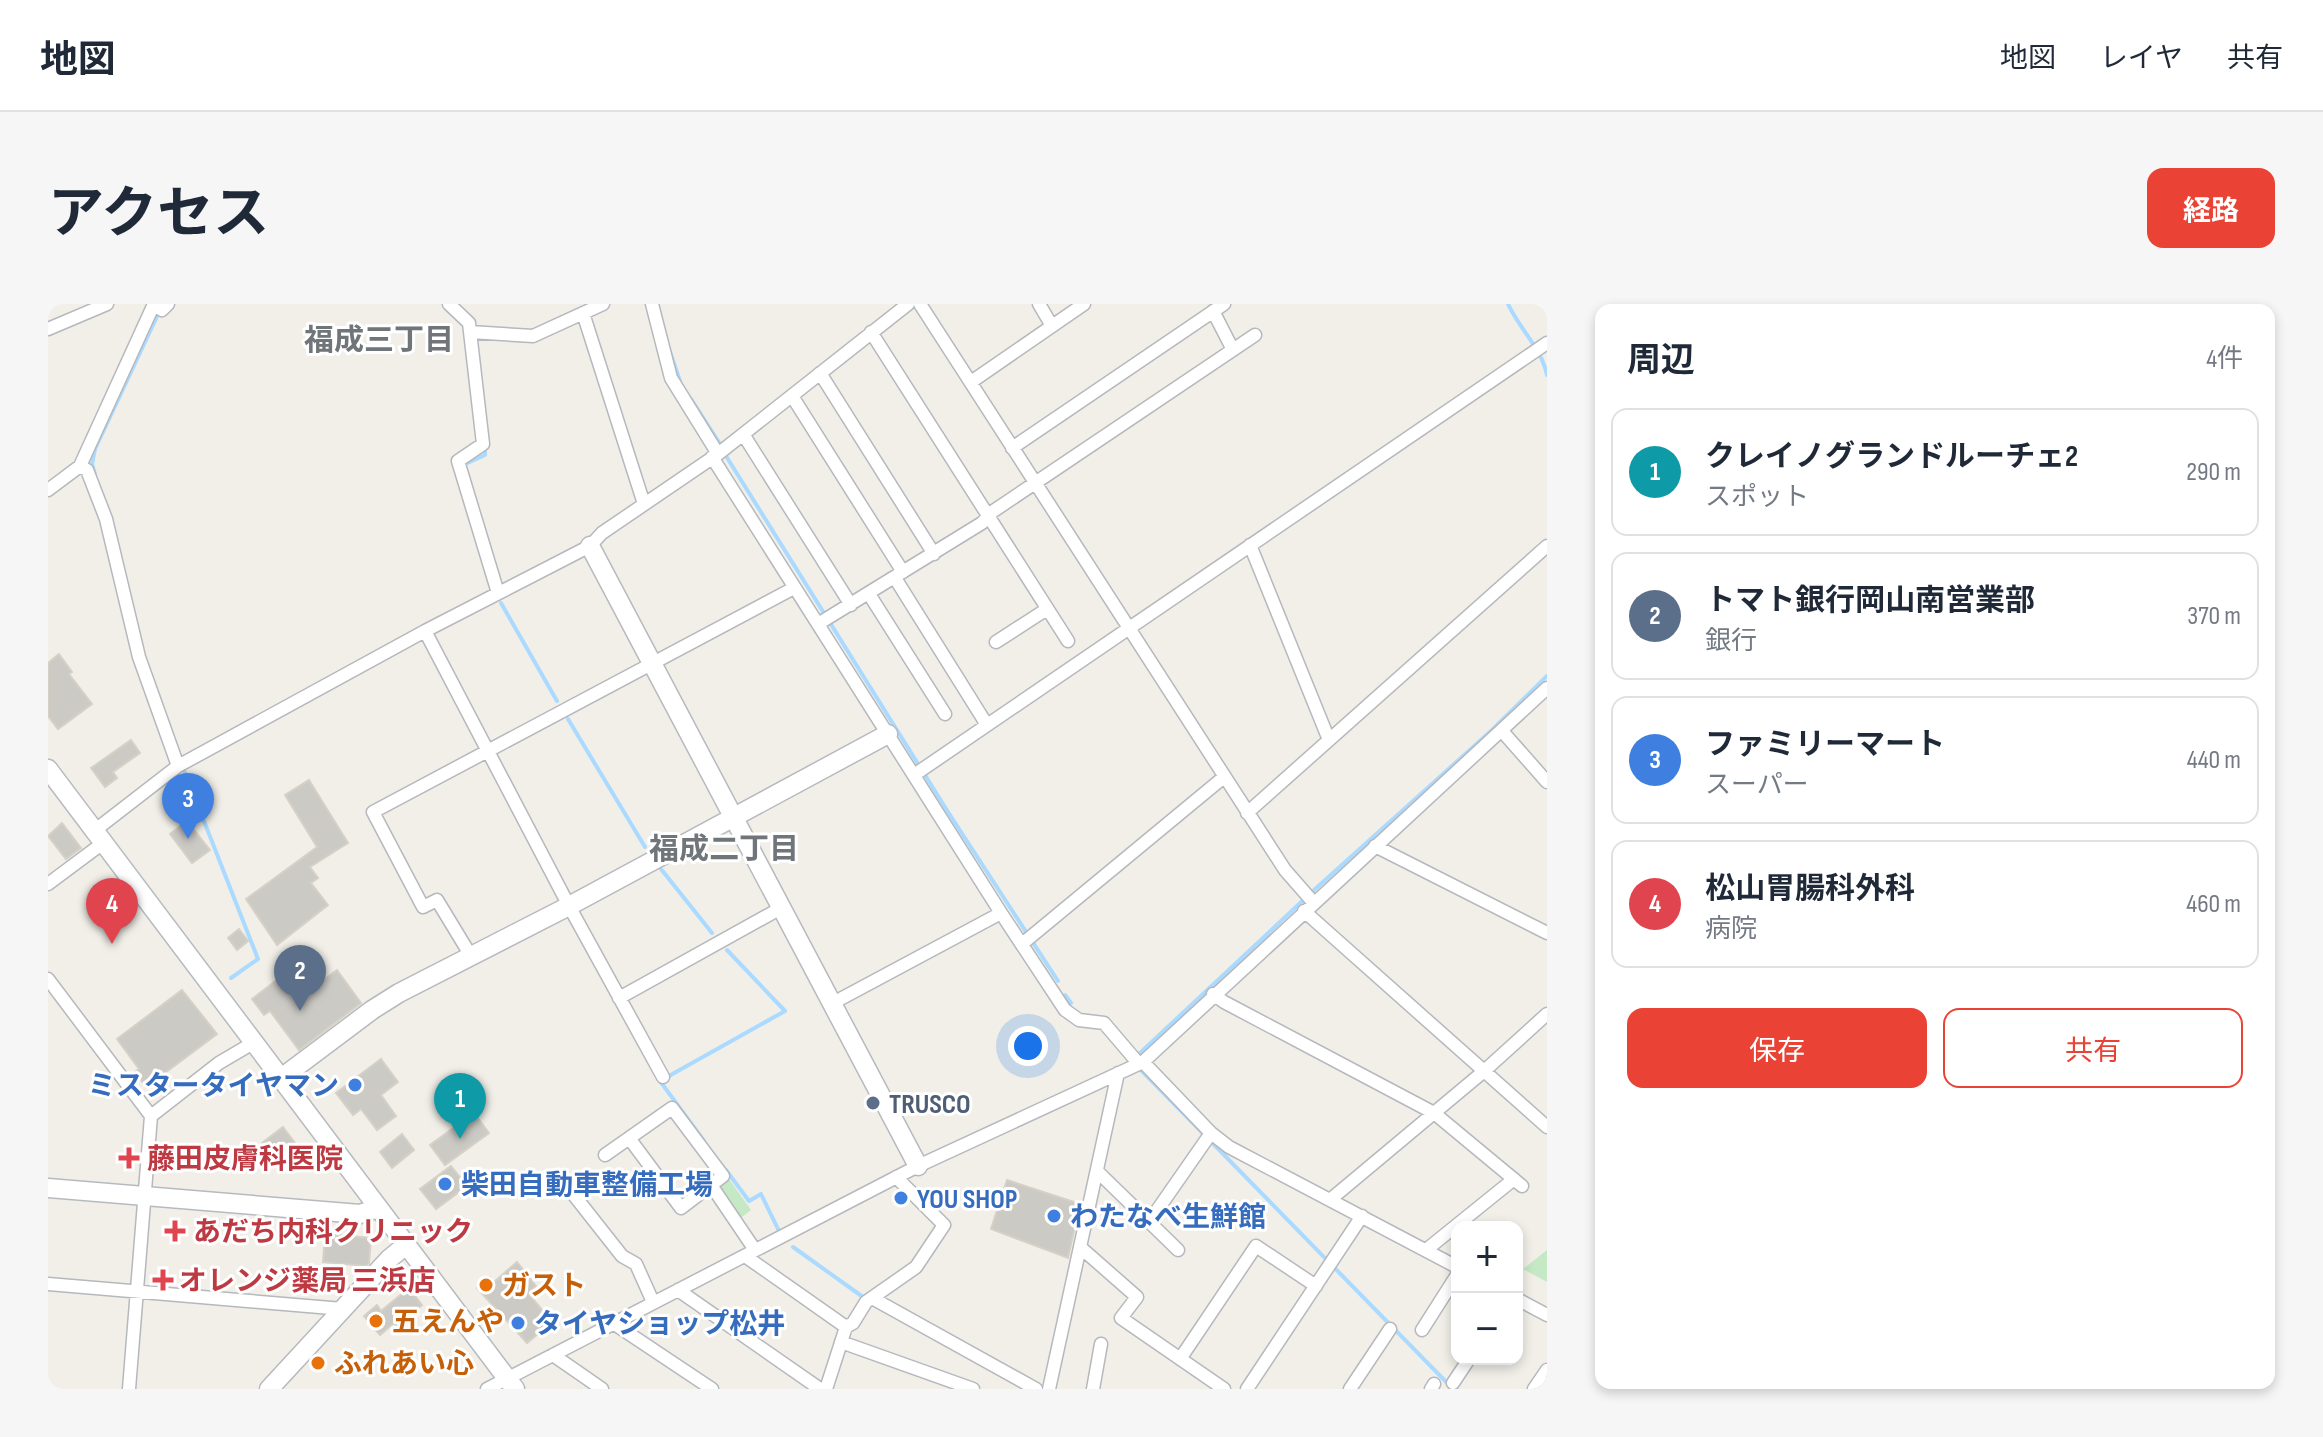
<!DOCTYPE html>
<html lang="ja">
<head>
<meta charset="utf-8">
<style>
  body { margin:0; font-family:"Sofia Sans Condensed","Noto Sans JP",sans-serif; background:#f6f6f7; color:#1f2937 }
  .controls { position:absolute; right:24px; bottom:24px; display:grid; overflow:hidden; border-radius:16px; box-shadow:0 4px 12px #0003 }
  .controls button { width:72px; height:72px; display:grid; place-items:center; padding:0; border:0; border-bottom:2px solid #e0e1e3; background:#fff; color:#1f2937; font:40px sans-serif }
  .you { position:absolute; left:980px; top:742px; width:28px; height:28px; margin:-20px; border:6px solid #fff; border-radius:50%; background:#1a73e8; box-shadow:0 0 0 12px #1a73e833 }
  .badge { display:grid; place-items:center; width:52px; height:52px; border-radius:50%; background:#ea4335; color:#fff; font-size:26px; font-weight:700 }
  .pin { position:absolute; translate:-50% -66px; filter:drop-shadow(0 2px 4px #0008) }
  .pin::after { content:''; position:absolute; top:42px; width:28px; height:24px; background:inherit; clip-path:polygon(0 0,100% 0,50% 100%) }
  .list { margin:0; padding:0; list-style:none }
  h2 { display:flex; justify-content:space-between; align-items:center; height:104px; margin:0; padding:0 32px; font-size:34px }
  h2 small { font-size:26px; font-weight:400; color:#747a83 }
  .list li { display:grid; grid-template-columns:52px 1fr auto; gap:24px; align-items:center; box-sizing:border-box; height:128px; margin:0 16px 16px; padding:0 16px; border:2px solid #e0e1e3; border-radius:16px }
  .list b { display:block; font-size:30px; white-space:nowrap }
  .list p { margin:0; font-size:26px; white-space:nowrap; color:#747a83 }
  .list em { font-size:26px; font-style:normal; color:#747a83 }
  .actions { display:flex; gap:16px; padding:24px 32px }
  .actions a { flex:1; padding:18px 0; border:2px solid #ea4335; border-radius:16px; text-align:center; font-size:28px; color:#ea4335 }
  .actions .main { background:#ea4335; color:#fff }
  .map { position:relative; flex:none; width:1499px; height:1085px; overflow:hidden; border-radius:16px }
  header { display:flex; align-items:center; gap:48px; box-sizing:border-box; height:112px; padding:0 40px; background:#fff; border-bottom:2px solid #e0e1e3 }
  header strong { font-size:38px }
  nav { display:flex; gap:44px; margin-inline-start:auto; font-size:28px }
  .intro { display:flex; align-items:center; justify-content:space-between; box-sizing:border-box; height:192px; padding:0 48px }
  h1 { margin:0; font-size:56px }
  .button { padding:20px 36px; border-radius:16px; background:#ea4335; color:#fff; font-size:28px; font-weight:700 }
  main { display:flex; gap:48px; padding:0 48px }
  aside { flex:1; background:#fff; border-radius:16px; box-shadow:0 4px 12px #0003 }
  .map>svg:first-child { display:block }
  .green { fill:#c5e8c5 }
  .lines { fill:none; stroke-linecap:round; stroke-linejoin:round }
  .stream { stroke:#aadaff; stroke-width:4 }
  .building { fill:#cccac5; stroke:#d6d1c6; stroke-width:2 }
  .street-casing { stroke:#b5b8bc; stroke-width:15 }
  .secondary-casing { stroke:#b6babf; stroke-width:21 }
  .street { stroke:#fff; stroke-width:12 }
  .secondary { stroke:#fff; stroke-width:18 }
  .shop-dot { fill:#3f7fe0; stroke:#fff; stroke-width:3 }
  .service-dot { fill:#5c6f8a; stroke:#fff; stroke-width:3 }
  .health-dot { fill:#e0444e; stroke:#fff; stroke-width:3 }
  .food-dot { fill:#e8710a; stroke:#fff; stroke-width:3 }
  .labels { text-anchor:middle; stroke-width:6; stroke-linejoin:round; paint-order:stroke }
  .shop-label { font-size:28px; font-weight:bold; fill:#366cbe; stroke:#fff; text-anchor:start }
  .service-label { font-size:28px; font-weight:bold; fill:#4e5e75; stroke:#fff; text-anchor:start }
  .health-label { font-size:28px; font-weight:bold; fill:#be3a42; stroke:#fff; text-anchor:start }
  .food-label { font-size:28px; font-weight:bold; fill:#c56008; stroke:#fff; text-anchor:start }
  .neighbourhood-label { font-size:30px; font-weight:bold; fill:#70757a; stroke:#fff }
</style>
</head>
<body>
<header>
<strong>地図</strong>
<nav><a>地図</a><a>レイヤ</a><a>共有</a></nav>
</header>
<div class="intro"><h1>アクセス</h1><a class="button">経路</a></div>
<main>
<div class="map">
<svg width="1499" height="1085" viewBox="0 0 1499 1085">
  <rect width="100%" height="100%" fill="#f1efe8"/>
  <path class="green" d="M681,875L703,906L691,915L669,884Z
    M1499,946V978L1475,965Z"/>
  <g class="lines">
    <path class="stream" d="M1460,0C1472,26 1493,43 1499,71
      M622,48L632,77
      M643,95L672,140
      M678,152L900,508L1010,677
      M415,161L437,151V144
      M47,170L44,160L47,145L112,6
      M453,299L509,397
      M520,415L597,543
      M136,466L210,655L183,674
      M613,565L664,629
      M1017,691L1023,699
      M1092,749L1265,587L1444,426L1499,372
      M1093,766L1405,1085
      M656,837L612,777L737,707L679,646
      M678,866L701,897L713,890L731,927
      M745,943L815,993"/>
  </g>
  <path class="building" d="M11,350L24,368L21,370L44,400L10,425L0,412V359Z
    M83,436L92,449L65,468L69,474L57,483L43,464Z
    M261,476L300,539L262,563L270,574L263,579L280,601L229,641L198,595L269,543L237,491Z
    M139,517L162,546L144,559L122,530Z
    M14,519L33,544L18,555L0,532Z
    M191,625L200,637L189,646L180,634Z
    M289,666L313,699L251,746L222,707L216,711L204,695L234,672L251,695Z
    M134,686L169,730L98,783L87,768L91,765L69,735Z
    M333,755L350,778L333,791L348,812L329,826L313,805L305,811L288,789Z
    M426,809L441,829L397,861L382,841Z
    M235,823L253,847L241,856L218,852L213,846L214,839Z
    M354,830L366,846L344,864L332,848Z
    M403,862L419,882L388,905L372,885Z
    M959,876L1032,900L1020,954L943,925Z
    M277,930L323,934L321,959L318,962L275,958Z
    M469,958L488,982L480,989L504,1018L479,1039L429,984L442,973L446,978Z
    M361,984L374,1001L349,1022L346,1019L332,1031L316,1012L329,1001L333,1007Z"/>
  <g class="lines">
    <defs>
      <path id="street" d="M401,0L421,19L435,140L410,157L450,289
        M604,0L623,74L670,150
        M872,0L1237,566L1265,598
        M991,0L1004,22
        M107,2L114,6L120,0
        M1165,7L1185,46
        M535,9L596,200
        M0,25L59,0
        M422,28L485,32L555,0
        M823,28L1020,337
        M772,69L886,250
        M923,78L1036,0
        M744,92L855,268
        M695,130L803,301
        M964,144L1176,0
        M664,153L953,609L1017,706L1031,716L1056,719L1091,760
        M32,162L39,166L58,215L91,353L130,462
        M0,186L32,162L106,0
        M1202,241L1281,436
        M847,274L939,421
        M821,290L897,410
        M770,320L934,219L944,208L1207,31
        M377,327L521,602L615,773
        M948,338L999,305
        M1454,427L1499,478
        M866,471L1499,39
        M1199,509L1499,242
        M46,527L130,462L377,327L542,242L554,229L670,150L860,0
        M1327,542L1499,629
        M0,580L55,539
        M1256,607L1499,823
        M974,640L1176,473
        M423,652L389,596L375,603L325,508L746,284
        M0,675L103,812L81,1085
        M1165,690L1176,698L1386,809L1474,882
        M571,694L733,604
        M783,700L953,609
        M1095,758L1163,829L1181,843L1409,963
        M103,812L171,759L205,739
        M557,851L624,804L675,872L633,904L581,834
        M1049,867L1130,946
        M518,881L574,952L588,960L605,998
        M663,881L707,946
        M1283,895L1435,768L1499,710
        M1101,918L1163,829
        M1032,943L1089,993L1073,1014L1176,1085
        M1378,946L1466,875
        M697,952L798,1023L778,1085
        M0,980L295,1005
        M630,986L772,1085
        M824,994L988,1085
        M1469,995L1499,1011
        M565,1019L664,1085
        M798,1023L805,1019L818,998L868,963L896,921L848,873
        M1374,1026L1409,971
        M793,1038L925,1085
        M505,1051L554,1085
        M1132,1055L1208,942L1268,982
        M1405,1079L1421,1055
        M439,1085L870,862L1095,758L1499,384
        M1001,1085L1070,769
        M1045,1085L1053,1040
        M1199,1085L1314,912
        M1302,1085L1342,1025
        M1383,1085L1386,1080
        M1486,1085L1499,1066"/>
      <path id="secondary" d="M542,242L870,862
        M0,465L467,1085
        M232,775L324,706L351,689L521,602L840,430
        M0,884L312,910L330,904
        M221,1085L341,955L358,941"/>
    </defs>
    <use href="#street" class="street-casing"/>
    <use href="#secondary" class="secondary-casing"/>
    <use href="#street" class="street"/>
    <use href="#secondary" class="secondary"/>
  </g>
  <g class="shop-dot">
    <circle cx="307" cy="781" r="8"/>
    <circle cx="397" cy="880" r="8"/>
    <circle cx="853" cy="894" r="8"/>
    <circle cx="1006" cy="912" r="8"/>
    <circle cx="470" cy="1019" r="8"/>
  </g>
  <circle class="service-dot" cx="825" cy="799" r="8"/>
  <g class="health-dot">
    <path d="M77 842h8v8h8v8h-8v8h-8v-8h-8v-8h8z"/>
    <path d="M123 915h8v8h8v8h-8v8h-8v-8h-8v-8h8z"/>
    <path d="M111 964h8v8h8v8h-8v8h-8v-8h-8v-8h8z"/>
  </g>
  <g class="food-dot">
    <circle cx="438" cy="981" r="8"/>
    <circle cx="328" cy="1017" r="8"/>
    <circle cx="270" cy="1059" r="8"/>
  </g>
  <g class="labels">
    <g class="shop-label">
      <text x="291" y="791" text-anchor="end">ミスタータイヤマン</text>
      <text x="413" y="890">柴田自動車整備工場</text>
      <text x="869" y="904">YOU SHOP</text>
      <text x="1022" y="922">わたなべ生鮮館</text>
      <text x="486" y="1029">タイヤショップ松井</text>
    </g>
    <g class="service-label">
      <text x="841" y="809">TRUSCO</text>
    </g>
    <g class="health-label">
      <text x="99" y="864">藤田皮膚科医院</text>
      <text x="145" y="937">あだち内科クリニック</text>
      <text x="131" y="986">オレンジ薬局 三浜店</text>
    </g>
    <g class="food-label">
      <text x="454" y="991">ガスト</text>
      <text x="344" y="1027">五えんや</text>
      <text x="286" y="1069">ふれあい心</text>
    </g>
    <g class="neighbourhood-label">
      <text x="331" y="46">福成三丁目</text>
      <text x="676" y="555">福成二丁目</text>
    </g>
  </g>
</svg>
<div class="controls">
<button>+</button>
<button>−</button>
</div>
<div class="you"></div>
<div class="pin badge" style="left:412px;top:835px;background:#0f9aa8">1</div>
<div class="pin badge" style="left:252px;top:707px;background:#5c6f8a">2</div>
<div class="pin badge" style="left:140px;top:535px;background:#3f7fe0">3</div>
<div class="pin badge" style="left:64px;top:640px;background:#e0444e">4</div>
</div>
<aside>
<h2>周辺<small>4件</small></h2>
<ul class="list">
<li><span class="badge" style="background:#0f9aa8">1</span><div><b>クレイノグランドルーチェ2</b><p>スポット</p></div><em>290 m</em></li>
<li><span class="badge" style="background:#5c6f8a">2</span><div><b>トマト銀行岡山南営業部</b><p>銀行</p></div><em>370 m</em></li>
<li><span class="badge" style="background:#3f7fe0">3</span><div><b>ファミリーマート</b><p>スーパー</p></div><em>440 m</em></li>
<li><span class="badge" style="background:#e0444e">4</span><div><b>松山胃腸科外科</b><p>病院</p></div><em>460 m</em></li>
</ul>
<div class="actions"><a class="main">保存</a><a>共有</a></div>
</aside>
</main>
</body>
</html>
